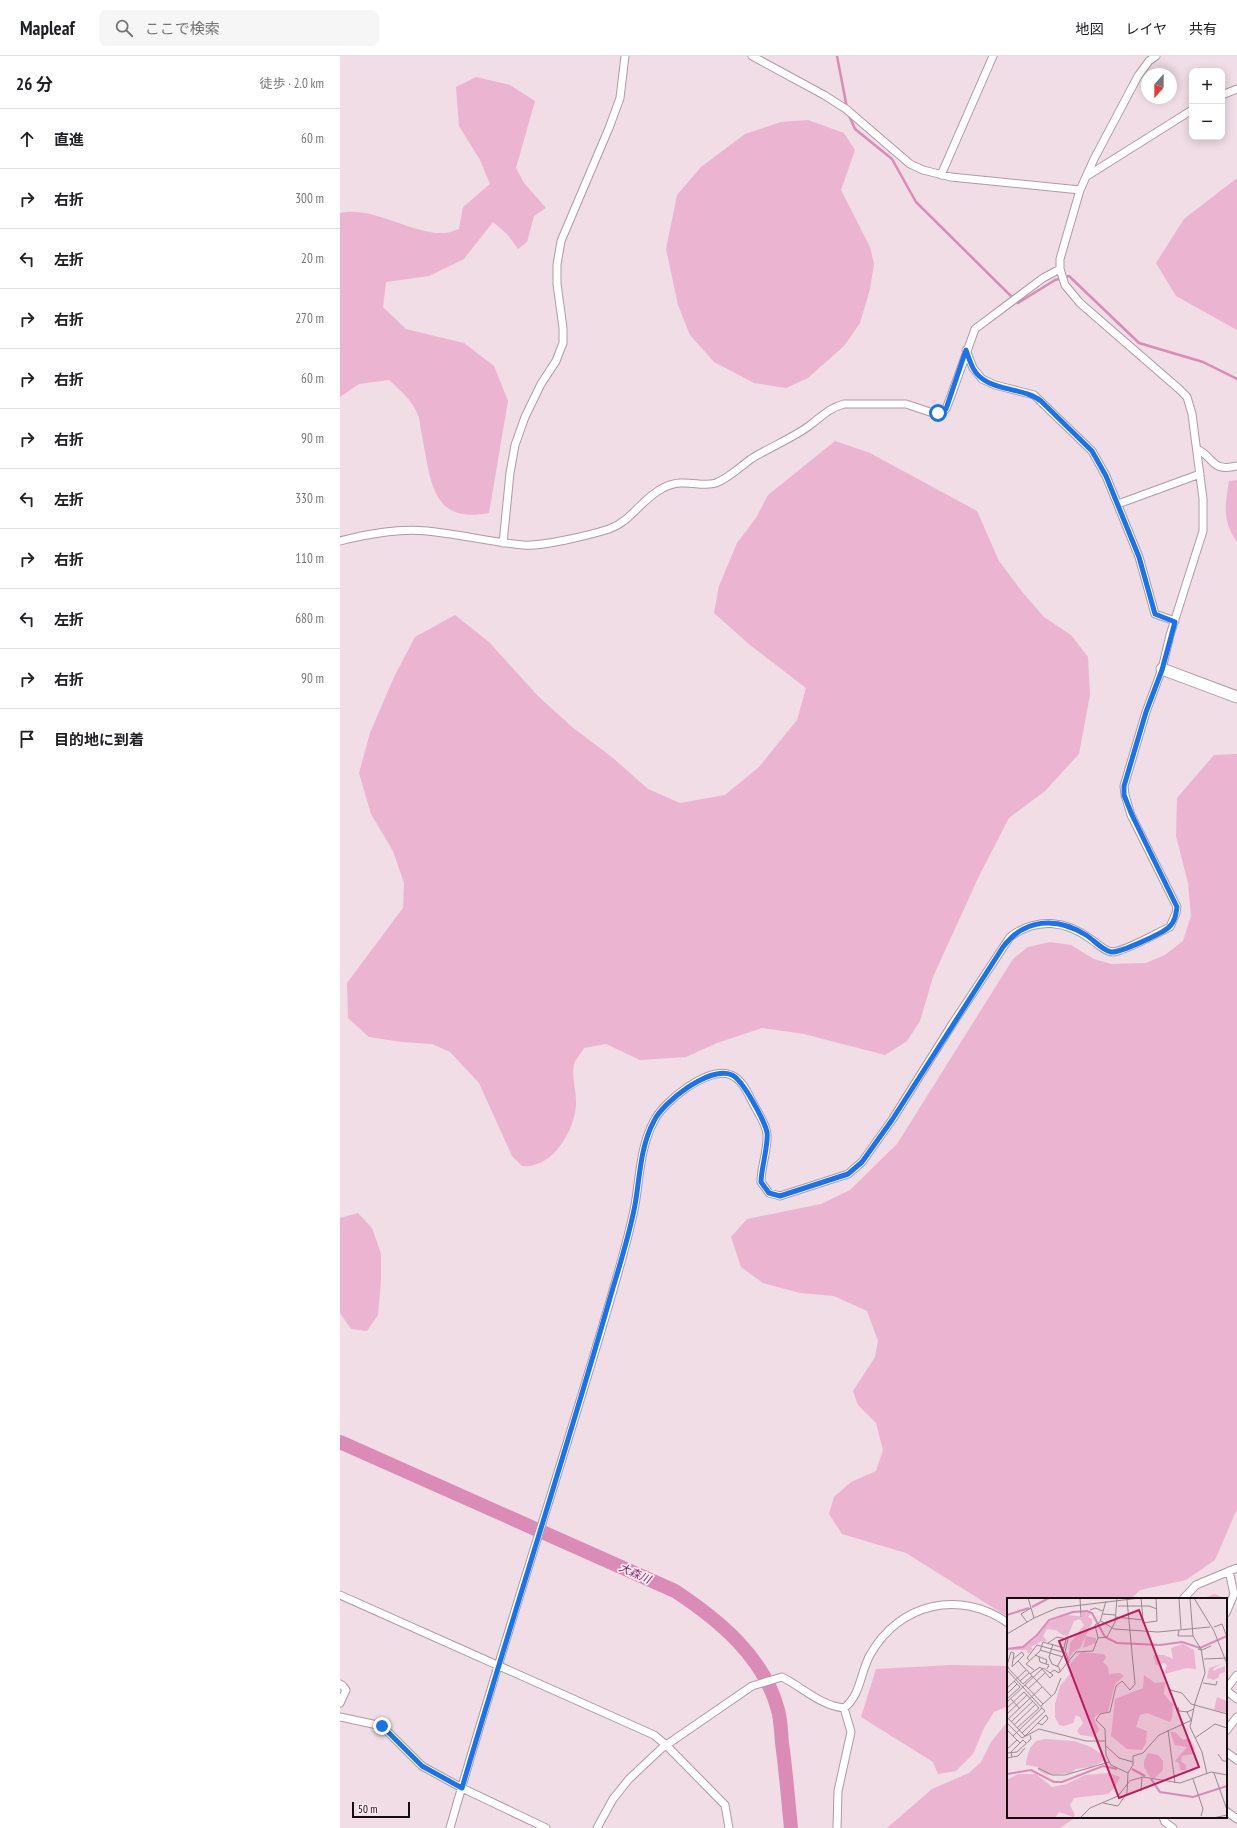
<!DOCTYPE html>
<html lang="ja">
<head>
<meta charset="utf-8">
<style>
  body { margin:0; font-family:"PT Sans Narrow","Noto Sans JP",sans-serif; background:#f6f6f6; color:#202124 }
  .controls { position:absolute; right:12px; top:12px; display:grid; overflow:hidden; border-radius:8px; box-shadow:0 2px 10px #0003 }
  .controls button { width:36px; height:36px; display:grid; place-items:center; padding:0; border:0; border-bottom:1px solid #e0e0e0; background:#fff; color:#202124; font:20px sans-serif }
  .compass { position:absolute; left:801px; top:12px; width:36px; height:36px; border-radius:50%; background:#fff; box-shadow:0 2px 10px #0003; rotate:201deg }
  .scale { position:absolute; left:12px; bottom:10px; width:58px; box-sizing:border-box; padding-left:4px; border:2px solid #140e11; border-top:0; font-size:11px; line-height:14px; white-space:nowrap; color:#140e11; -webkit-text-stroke:3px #fdeaf3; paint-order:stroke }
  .stop { position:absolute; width:12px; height:12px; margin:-9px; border:3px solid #1a73e8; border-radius:50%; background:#fff }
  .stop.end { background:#1a73e8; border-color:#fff; box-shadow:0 1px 4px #0008 }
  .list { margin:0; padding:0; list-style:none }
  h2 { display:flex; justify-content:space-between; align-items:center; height:52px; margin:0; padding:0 16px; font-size:17px }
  h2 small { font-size:13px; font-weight:400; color:#757577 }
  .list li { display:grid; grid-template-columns:26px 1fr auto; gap:12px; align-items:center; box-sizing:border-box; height:60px; padding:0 16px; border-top:1px solid #e0e0e0 }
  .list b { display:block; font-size:15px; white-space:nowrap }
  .list em { font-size:13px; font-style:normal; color:#757577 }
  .icon { flex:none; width:22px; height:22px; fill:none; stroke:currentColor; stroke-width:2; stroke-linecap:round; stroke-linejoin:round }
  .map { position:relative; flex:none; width:897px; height:1772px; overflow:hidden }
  header { display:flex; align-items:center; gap:24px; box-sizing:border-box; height:56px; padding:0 20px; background:#fff; border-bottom:1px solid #e0e0e0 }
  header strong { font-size:19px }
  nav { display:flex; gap:22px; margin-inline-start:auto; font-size:14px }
  .search { width:280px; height:36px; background:#f6f6f6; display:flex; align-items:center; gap:10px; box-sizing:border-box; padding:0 14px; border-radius:8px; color:#757577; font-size:15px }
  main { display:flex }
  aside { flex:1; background:#fff }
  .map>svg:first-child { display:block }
  .green { fill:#ebb4d0 }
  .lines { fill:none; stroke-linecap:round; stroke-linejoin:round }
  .stream { stroke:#da8bb6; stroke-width:2.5 }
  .river { stroke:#da8bb6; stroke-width:14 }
  .street-casing { stroke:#ad9ba4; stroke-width:9 }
  .secondary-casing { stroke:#ad9ba4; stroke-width:13 }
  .street { stroke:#fff; stroke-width:7 }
  .secondary { stroke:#fff; stroke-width:11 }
  .route { stroke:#1a73e8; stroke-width:5 }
  .labels { text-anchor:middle; stroke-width:3.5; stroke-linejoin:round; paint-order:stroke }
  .water-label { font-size:11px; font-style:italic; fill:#81255f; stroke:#fdeaf3 }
  .inset-river { fill:none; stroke:#da8bb6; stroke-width:2 }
  .inset-road { fill:none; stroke:#988a91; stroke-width:1 }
  .view { fill:#c2185b; fill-opacity:0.15; stroke:#c2185b; stroke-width:2 }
  .inset-edge { fill:none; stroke:#140e11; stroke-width:2 }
</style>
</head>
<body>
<header>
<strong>Mapleaf</strong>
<div class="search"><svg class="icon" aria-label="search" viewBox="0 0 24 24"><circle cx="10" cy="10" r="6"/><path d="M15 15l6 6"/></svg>ここで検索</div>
<nav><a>地図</a><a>レイヤ</a><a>共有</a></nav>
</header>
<main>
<aside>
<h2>26 分<small>徒歩 · 2.0 km</small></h2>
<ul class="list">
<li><svg class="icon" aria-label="ahead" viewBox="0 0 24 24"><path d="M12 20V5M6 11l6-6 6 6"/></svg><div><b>直進</b></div><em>60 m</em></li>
<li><svg class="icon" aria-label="right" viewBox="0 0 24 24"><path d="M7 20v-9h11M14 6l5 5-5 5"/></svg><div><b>右折</b></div><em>300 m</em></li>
<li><svg class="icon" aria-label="left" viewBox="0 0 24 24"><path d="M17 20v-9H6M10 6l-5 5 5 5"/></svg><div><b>左折</b></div><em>20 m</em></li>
<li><svg class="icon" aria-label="right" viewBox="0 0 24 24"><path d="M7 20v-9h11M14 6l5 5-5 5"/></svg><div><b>右折</b></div><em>270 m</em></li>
<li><svg class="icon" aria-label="right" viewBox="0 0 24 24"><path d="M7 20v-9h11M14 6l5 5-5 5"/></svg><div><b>右折</b></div><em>60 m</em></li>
<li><svg class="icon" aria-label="right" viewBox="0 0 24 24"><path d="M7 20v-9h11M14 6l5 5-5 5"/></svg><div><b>右折</b></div><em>90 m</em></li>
<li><svg class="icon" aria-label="left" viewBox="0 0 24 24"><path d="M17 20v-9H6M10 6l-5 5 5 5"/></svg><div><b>左折</b></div><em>330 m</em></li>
<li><svg class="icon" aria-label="right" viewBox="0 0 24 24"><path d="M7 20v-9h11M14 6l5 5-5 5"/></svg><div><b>右折</b></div><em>110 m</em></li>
<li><svg class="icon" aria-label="left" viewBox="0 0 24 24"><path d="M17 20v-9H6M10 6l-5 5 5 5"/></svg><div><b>左折</b></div><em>680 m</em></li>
<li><svg class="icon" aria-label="right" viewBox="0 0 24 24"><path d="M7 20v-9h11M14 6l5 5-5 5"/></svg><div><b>右折</b></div><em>90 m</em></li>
<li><svg class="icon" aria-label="arrive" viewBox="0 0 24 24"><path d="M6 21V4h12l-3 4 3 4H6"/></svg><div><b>目的地に到着</b></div></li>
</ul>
</aside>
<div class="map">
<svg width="897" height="1772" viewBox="0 0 897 1772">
  <rect width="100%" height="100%" fill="#f0dde6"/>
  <path class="green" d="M136,21L170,29L195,45L176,112L184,127L206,152L194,160L187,186L178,193L167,178L153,166L124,203L89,220L46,226L43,251L66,273L124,287L154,310L168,345L149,457C88,469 91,419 81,375C80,369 80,362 77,357C72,344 59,333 49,324L19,328L0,341V157C32,149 73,179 105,177C109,177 115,174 119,173L123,151L150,128L140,104L119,70L116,31Z
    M468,64L504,77L515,94L501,134L530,191L534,208L530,233L520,267L504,290L468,322L446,332L414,327L374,306L350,279L338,249L326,193L337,139L361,111L405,78L441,66Z
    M897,122V274L836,240L816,207L844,163Z
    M495,385L530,397L637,455L659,505L683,537L704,561L731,579L748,601L750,639L739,698L705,735L669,762L639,820L593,921L580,965L567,985L545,999L464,978L422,972L377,987L346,1001L300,1004L266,988L244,992C241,997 236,1003 234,1008C231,1021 237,1036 236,1049C234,1076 212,1113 182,1110L172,1100L139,1027L110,996L92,988L62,986L29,981L8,962L7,927L63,852L64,827L53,795L31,758L19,717L30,677L54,621L75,581L115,559L149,586L198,640L232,671L273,702L308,733L340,747L385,739L419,711L457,664L466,632L410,589L374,557L379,530L397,487L416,462L428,439Z
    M897,424V486C882,465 885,449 889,425Z
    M897,698V1453L875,1504L846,1524L800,1534L791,1543H668V1561L566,1497L502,1478L489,1458L494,1441L511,1426L536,1415L543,1394L536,1367L518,1349L513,1335L535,1301L538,1285L527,1255L494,1240L460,1237L423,1227L401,1211L391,1181L407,1163L481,1148L510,1134L557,1088L673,903L688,891L710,886L731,889L754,903L771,908L806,907L825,899L843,885L851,860L848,827L836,780L837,742L874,699Z
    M18,1157L32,1172L41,1198V1225L38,1259L27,1275L11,1273L0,1257V1162Z
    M874,1538L882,1541L883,1543H862Z
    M611,1609L668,1610V1650L654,1656L644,1672L633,1698L616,1715L598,1718L593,1706L521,1661L536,1613Z
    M668,1665V1761H736L720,1772H547L592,1733L629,1717L641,1706L651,1686Z"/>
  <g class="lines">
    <path class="stream" d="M497,0L507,52
      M508,57L515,73L552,103L576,146L678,247L715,224L729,220L799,287L863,306L897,323"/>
    <path class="river" d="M0,1386L335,1535C379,1564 424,1601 438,1654C441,1665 441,1677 442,1687C446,1715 448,1744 451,1772"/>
    <defs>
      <path id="street" d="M412,0L484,39L506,53L570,108L583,114L611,121L740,134
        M882,39L897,33
        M601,119L653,0
        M747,120L852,54
        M626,294L633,312L642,323L655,329L694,339L752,395L766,420L799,501L815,558L835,565
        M857,393C875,402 871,416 897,410
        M778,448L860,418
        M0,485C28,478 58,472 87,475C119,478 150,486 183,489C201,491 250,479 269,473C292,465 301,443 323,432C343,421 361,432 376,427C389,422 400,411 411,403C430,391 451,383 469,370C481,361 489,352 504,348H566L593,357L602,356L606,353L611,340L635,273L703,222L720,213
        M163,487L170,417L175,389L185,361L201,328L216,305L223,287V272L217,228V209L221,185L269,72L280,42L285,0
        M0,1539L314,1679L326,1689L385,1749L389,1772
        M843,1543L856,1529L897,1512
        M886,1557L894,1538L889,1515
        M0,1628L3,1630L6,1634L0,1647
        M886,1633L897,1619
        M886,1634L897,1643
        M0,1661L42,1670L82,1710L122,1732L206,1772
        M886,1675L897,1661
        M886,1696L897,1704
        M886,1755L897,1763
        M823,1761L825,1766L833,1772
        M110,1772C159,1599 216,1428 267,1255C277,1220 288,1185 295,1149C300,1120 300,1091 314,1065C323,1046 369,1009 391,1019C403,1024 408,1038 414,1049C418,1057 427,1069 427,1079C428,1094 421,1110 421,1126L429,1137L440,1140L508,1118L522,1106L552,1064L613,967L670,881C696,861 726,864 752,884C758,888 765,896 773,896C786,895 817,877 830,871L836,857L837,851L791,759L785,739L784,730L806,656L822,613L830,579L863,475V443L852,358L847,341L839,333L740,247L725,229L720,213V203L740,134L754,103L798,20L809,5L816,0
        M257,1772L273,1743L289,1723L322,1692L412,1630L442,1621C462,1631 481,1650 504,1652C521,1639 520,1617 530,1599C559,1547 620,1533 668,1567
        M497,1772L498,1735L511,1676L504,1652"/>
      <path id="secondary" d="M822,613L897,641"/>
    </defs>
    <use href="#street" class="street-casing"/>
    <use href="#secondary" class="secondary-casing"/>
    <use href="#street" class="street"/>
    <use href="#secondary" class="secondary"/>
  </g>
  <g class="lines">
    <path class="route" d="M42,1670L82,1710L122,1732C170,1569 223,1406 270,1242C279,1211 289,1181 295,1149C300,1121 300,1091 314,1065C323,1046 370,1009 392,1019C403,1024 424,1064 427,1076C429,1087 421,1113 421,1126L429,1137L440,1140L508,1118L522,1106L552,1064L663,891C684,863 716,860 746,879C754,884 762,894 771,896C780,897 823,877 829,871C835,866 836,858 837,851L792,759L784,739V730L806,656L822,614L835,566L815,558L799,501L766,420L752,395L701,345C682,330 645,336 633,312C630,306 628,300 626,294L606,353L598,357"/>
  </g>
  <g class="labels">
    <g class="water-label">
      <text transform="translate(295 1517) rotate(24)" y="4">大森川</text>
    </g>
  </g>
  <g transform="translate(667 1542)">
    <rect width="220" height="220" fill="#f0dde6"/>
    <path d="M75,14L84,15L81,19L85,21V25L73,50L66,54L61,62L63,45L77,27L73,21L67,23L61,38L54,36L49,32L40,31L36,38L40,43H35L24,49L26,51L21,56L20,52H1L15,50L28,41L41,24L60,17L80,19H75ZM79,38L89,40V45L76,50ZM176,46L187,52L189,71L180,70L157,76L160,67L157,65L149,67L146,57H157L166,61L164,50ZM74,54L97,56L99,59L96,64L101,69L102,76L113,75L117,78L108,86L101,114L91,116L87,120L92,132L87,139L73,137L70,133L76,125L73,119L69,117L66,125L57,128L52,127L48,119V106L53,88L63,76V66ZM214,66L207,70L206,73L218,68V74L212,76V79L207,82L200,80L202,70ZM137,77L148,85L158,84L157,96L166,107L165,120L163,124L140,115L133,117L129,129L140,133L139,145L135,152L120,151L104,138L108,101L136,90ZM210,99L220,103V115L207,112ZM163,134H168L176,142L182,140L188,150L186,156L175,158L174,163L179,167V172H173L172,165L168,163L180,149L168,147ZM38,141L67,143L84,149L97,158L99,162L84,169L69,171L64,175L40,177L31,172V169L19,167V163L23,150L29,143ZM141,155L151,157L156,163V172L148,180L143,179L137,169V163ZM101,175L113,179L108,189L101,196L67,200L63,207L68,217L66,219L52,214L48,220H0V182L11,176H29L45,189L60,186L78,177Z" fill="#ebb4d0"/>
    <path class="inset-river" d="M25,9L42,0M0,17L22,10M0,51L16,49L30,37L42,22L66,14L80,13L85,15L98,39L110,45L153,47L175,44L193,50L220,38M125,171L138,178M0,176L24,172L47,184H55L96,168L110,171M144,181L153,194L186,199L220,188"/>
    <path class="inset-road" d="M21,0L27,20M73,0L74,19M134,0L136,22M139,0H182M183,0L186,38L194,51L198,75L188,105L183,129L195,154L200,176M187,0L207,33L220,66M172,1L174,31M111,8H142L150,11M83,12L88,10L96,13M95,16L109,17M109,19L136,22V25L150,23L149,0M94,23L107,31L151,34L203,29M20,24L14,16L24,10M207,29L215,26L220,39M172,32L171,38H186M0,36L27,20L50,10L133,0M91,40L88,27L93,24L99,3M41,45L50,39L59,41L56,54M46,46L42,59L45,66L52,69L53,74M191,51L195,52L204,48M33,52L56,59M28,57L40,62L39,66M32,59L33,64L42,67L40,71M197,61L220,60M11,63L44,98M23,63L20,60L30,47L59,55L62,65M5,68L7,55L4,54L0,67L2,71L16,86L25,78M5,69L17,57L15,54L6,61M50,69L58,54L61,41M0,72L38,113L15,135M27,72L19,66L33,53L36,44L57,50M43,75L47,72L52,75L69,54L86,53L91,40L100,39L108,24L110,0M13,83L22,75M196,85L209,87L210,83M18,87L36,106M0,90L19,72M21,91L38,75M163,92L175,95L184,106L220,116M0,96L10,86M0,101L13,89L7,83M4,101L13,111M0,104L35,71L36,70L46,77L43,80L35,71L33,69L23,76M34,108L48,95L54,80M171,109L172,113L181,114M0,110L17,94L32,110L10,130M0,116L20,97M0,119L18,138L39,117M0,122L35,89M184,122L180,114L187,111M4,124L26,103M0,125L15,140L32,131L79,143H98M31,125L35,127L41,121L39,117M7,127L29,106M0,132L13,145M161,132L168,185M6,138L35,110M188,140L208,126L220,130M99,148L112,160L126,164M0,151L10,142M0,155L10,154L24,141L23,137M211,156L216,163H220M5,159L4,154L16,142L19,145M0,160L11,158L18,150M31,170L45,177H58L102,164M121,175L126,167V158L136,155L152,137L185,122M207,175L220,212M186,181L196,211L194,218M122,183L136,179L173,185L204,174L220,177M134,193L135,179M96,205L111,208L120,195L121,175L104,167L99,157L98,131L89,122L93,116L103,114L109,88L115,83L123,92L128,86L120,2M73,220L83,210L111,198L122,184M206,220L220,217"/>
    <path class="view" d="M132,12L192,169L112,200L52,43Z"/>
    <rect width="220" height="220" class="inset-edge"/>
  </g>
</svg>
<div class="controls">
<button>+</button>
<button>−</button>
</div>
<svg class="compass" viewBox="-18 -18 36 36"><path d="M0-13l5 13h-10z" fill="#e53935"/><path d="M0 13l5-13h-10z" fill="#757577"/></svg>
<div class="scale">50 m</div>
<div class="stop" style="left:598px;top:357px"></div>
<div class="stop end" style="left:42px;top:1670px"></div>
</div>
</main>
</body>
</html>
